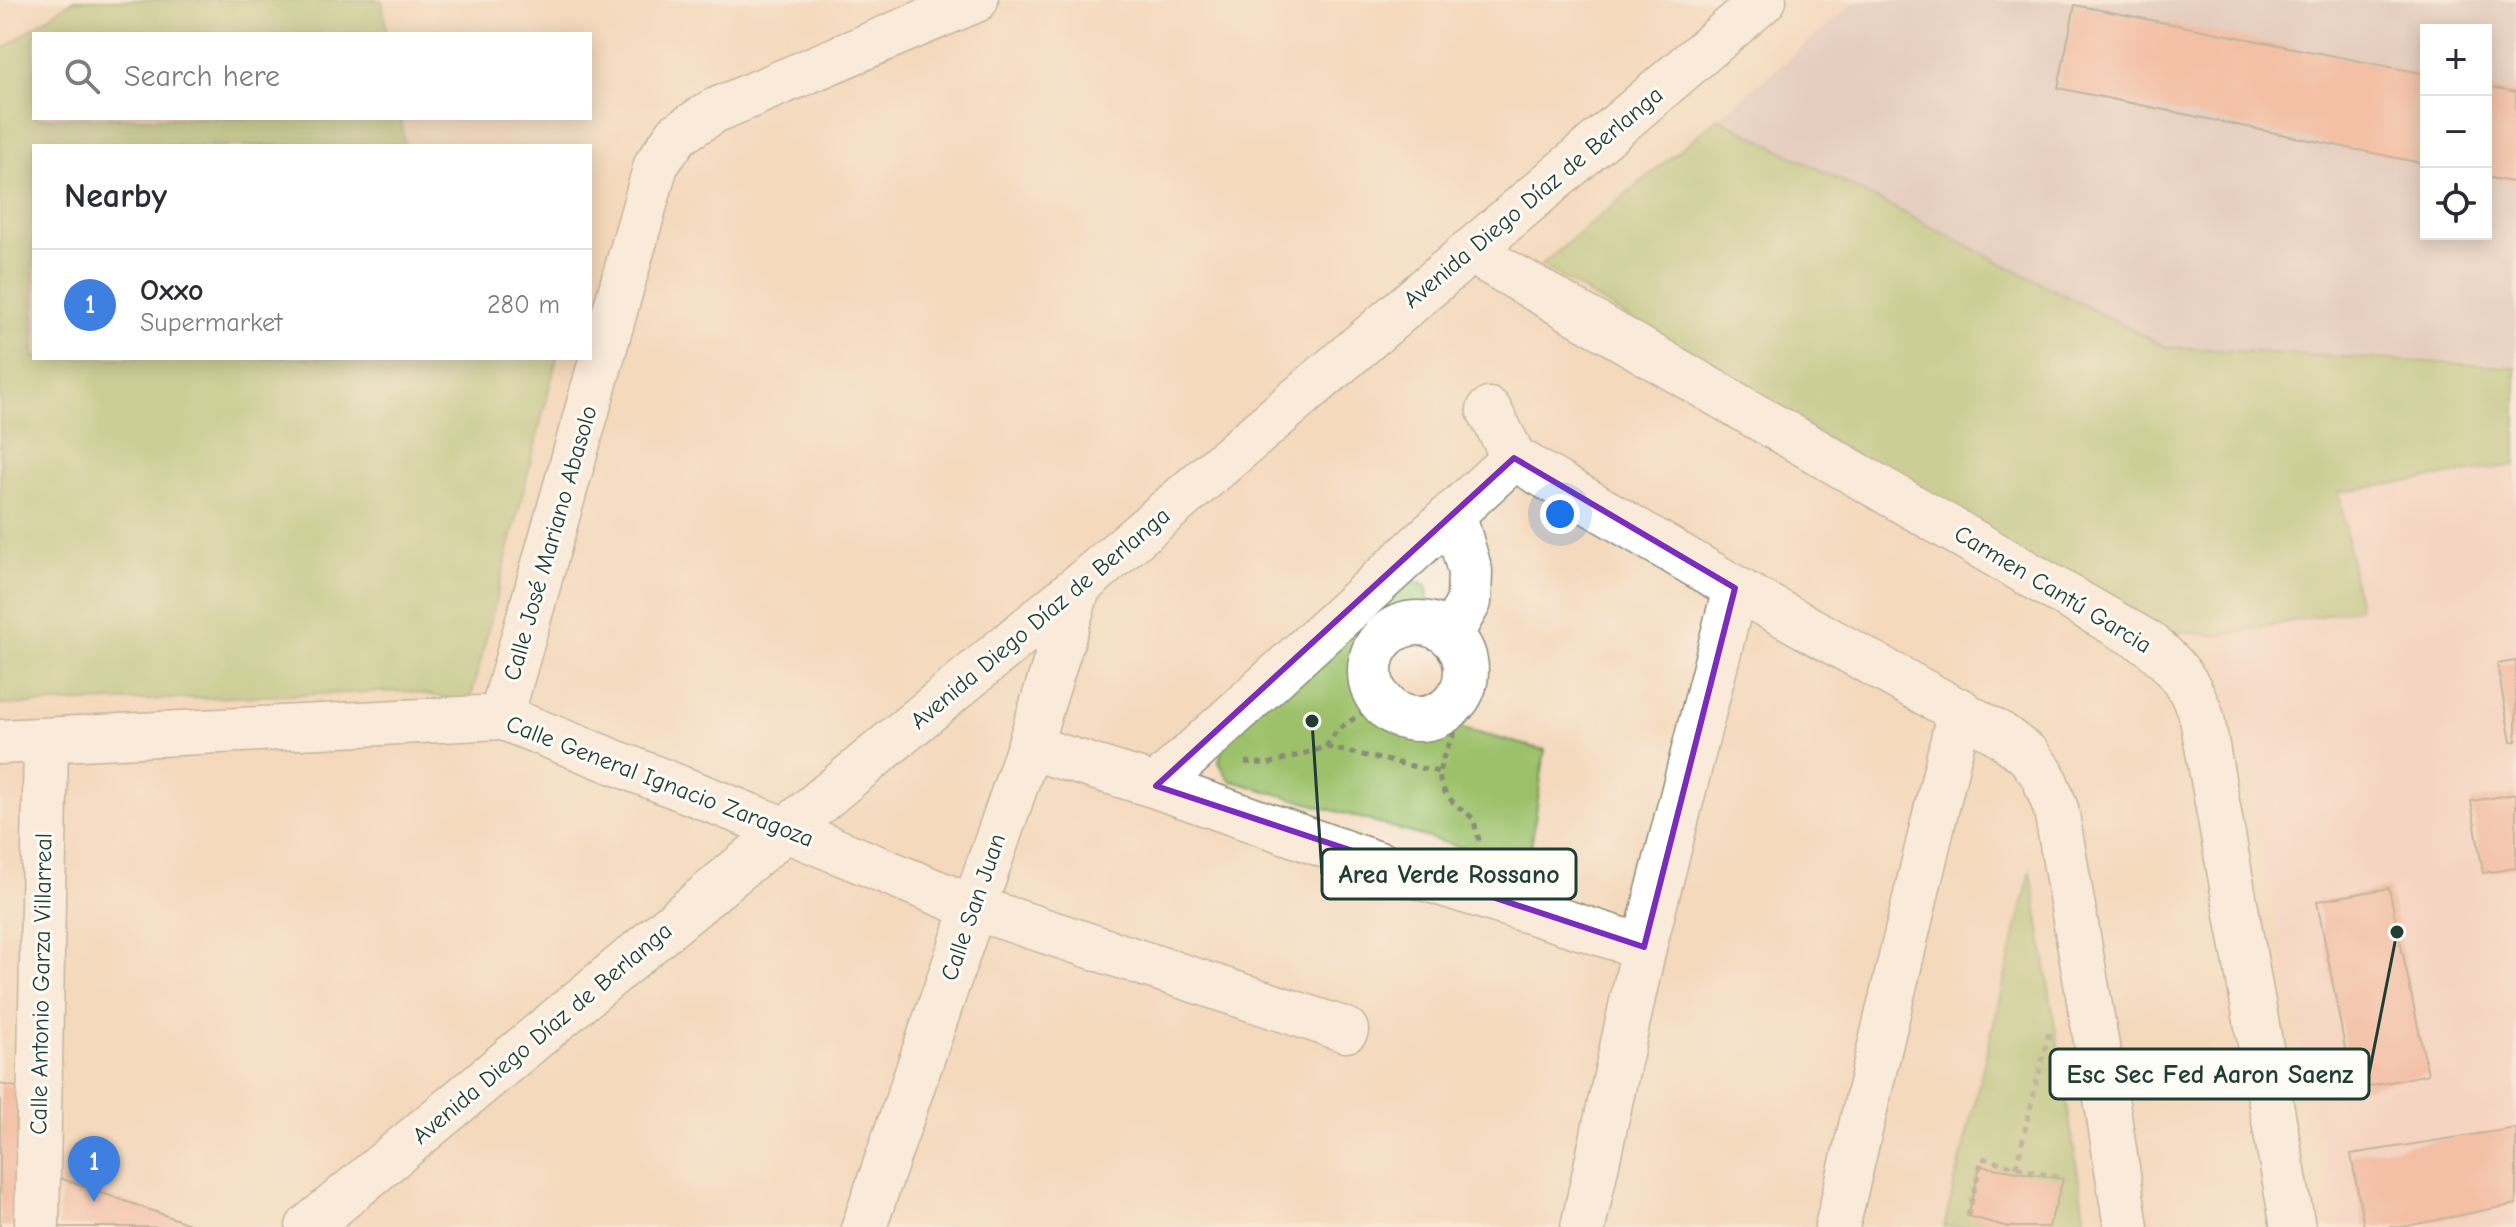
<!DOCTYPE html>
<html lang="en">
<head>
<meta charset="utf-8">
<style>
  body { margin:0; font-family:"Comic Neue",sans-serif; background:#f7f7f7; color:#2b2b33 }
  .controls { position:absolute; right:24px; top:24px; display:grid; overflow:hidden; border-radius:0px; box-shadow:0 4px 20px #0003 }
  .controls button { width:72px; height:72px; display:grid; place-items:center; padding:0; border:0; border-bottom:2px solid #e1e1e2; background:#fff; color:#2b2b33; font:40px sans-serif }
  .you { position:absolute; left:1560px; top:514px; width:28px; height:28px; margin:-20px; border:6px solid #fff; border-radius:50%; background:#1a73e8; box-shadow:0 0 0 12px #1a73e833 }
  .badge { display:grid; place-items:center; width:52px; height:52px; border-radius:50%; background:#2563eb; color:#fff; font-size:26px; font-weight:700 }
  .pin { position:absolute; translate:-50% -66px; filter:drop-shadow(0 2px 4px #0008) }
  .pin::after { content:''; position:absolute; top:42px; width:28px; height:24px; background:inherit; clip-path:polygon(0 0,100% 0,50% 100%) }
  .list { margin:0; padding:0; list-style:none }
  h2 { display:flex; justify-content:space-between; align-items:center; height:104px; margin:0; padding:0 32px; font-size:34px }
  h2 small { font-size:26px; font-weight:400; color:#7c7c81 }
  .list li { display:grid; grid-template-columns:52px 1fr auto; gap:24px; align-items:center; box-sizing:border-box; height:112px; padding:0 32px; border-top:2px solid #e1e1e2 }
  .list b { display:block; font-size:30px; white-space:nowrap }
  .list p { margin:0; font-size:26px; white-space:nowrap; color:#7c7c81 }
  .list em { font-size:26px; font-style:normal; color:#7c7c81 }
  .icon { flex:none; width:44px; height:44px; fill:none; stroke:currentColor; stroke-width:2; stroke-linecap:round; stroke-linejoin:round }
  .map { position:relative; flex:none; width:2516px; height:1227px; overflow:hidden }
  .search { position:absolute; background:#fff; box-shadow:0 4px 20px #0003; left:32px; top:32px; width:560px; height:88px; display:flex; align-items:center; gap:20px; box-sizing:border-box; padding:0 28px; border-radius:0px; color:#7c7c81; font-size:30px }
  .panel { position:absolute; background:#fff; box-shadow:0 4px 20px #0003; left:32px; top:144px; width:560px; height:216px; border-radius:0px }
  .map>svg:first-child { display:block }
  .built { fill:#f7d0ca }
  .industrial { fill:#d2bec2; fill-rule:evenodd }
  .green { fill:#9dc16b; stroke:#5e7f50; stroke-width:2 }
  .building { fill:#f1a089 }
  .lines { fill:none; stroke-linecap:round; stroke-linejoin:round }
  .minor-casing { stroke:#8a8b78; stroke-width:47 }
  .path { stroke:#8a8b78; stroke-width:5; stroke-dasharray:6 6; stroke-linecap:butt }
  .minor { stroke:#fff; stroke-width:44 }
  .marked { fill:none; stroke:#7b2cbf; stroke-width:6; stroke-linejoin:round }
  .labels { text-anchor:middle; stroke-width:6; stroke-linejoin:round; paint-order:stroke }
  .street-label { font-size:24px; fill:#1f3d34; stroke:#fdfcf7 }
  .leader { fill:none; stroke:#1f3d34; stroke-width:3 }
  .callout-dot { fill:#1f3d34; stroke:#fdfcf7; stroke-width:3 }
  .callout { fill:#fdfcf7; stroke:#1f3d34; stroke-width:3 }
  .callout-label { font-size:26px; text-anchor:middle; font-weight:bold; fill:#1f3d34 }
</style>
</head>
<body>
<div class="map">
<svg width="2516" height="1227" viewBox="0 0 2516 1227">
  <rect width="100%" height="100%" fill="#fdfcf7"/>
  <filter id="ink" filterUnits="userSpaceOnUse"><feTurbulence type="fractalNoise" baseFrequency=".0125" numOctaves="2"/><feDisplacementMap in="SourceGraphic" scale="16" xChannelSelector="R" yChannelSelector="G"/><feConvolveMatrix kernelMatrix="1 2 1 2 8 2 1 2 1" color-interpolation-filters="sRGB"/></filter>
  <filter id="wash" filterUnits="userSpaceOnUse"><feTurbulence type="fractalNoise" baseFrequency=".006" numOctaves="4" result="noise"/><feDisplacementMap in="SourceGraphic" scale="32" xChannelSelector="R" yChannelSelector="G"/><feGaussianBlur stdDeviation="1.8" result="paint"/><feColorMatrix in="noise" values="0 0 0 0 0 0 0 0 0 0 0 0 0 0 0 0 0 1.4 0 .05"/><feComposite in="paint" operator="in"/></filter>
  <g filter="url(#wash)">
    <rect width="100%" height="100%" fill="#f4d9bc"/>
    <path class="built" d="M2516,465V1227H2337L2219,636L2359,608L2339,492Z"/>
    <path class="industrial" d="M1858,0H2516V364L2166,347L1718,118ZM2426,30H2486V234H2426Z"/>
    <path class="green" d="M73,0H382L387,34H34V118H401L405,146H34V358H557L470,702L408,691L0,705V51Z
      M1718,118L2166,347L2516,367V465L2339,492L2359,608L2219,636L2139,628L1541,265Z
      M1405,577L1427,586L1430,617C1412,621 1393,621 1377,633C1368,640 1366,648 1363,659C1354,689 1366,717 1397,728C1402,729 1409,733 1414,734C1430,735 1448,726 1460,718L1462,729L1545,750L1528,867L1229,780L1219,762L1225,737Z
      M2031,870L2086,1227H1944Z"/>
    <g id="blocks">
      <path class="building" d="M2075,5L2426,74V164L2058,88Z
        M2486,86L2516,92V183L2486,177Z
        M2516,661V741L2511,742L2497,664Z
        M2516,794V868L2483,873L2471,801Z
        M2389,888L2428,1074L2353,1090L2317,901Z
        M0,1084L26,1089L16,1227H0Z
        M2516,1128V1204L2402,1227H2364L2351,1154Z
        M1980,1166L2063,1179L2049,1227H2008L1968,1216Z
        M60,1178L198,1227H59Z"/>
    </g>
  </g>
  <g filter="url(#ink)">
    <use href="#blocks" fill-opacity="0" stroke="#8a8b78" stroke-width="2"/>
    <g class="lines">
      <defs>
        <path id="minor" d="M1470,251L2150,644C2178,668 2190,683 2202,718L2293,1227
          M1489,410L1514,458L1735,588L2000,734L2028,755L2043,775L2056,809L2108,1110L2126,1227
          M1370 671a48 48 0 1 1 96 0a48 48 0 1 1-96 0Z
          M1450,635L1469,602L1470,571L1453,513
          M501,717L656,165L677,135L714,111L976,0
          M0,742L501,717L786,830L972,907L1346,1030
          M1029,747L1156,786L1369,861L1644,947
          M1156,786L1514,458
          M37,1227L46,741
          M308,1227L1079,586L1764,0
          M864,1227L1029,747L1079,586
          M1583,1227L1644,947L1735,588
          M1837,1227L1960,710"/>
      </defs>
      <use href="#minor" class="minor-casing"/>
      <path class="path" d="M1455,732C1433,775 1431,788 1473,818L1480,844
        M1326,747L1337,730L1365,711
        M1245,762L1268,764L1326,747L1439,772
        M2016,1167L2050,1028
        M1968,1216L1982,1158L2063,1179"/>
      <use href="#minor" class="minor"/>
    </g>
  </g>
  <path d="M0 0H2516V1227H0ZM1514,458L1735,588L1644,947L1156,786Z" fill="#f4d9bc" fill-opacity=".55" fill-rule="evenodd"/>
  <path class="marked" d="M1514,458L1735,588L1644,947L1156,786Z"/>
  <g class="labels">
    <g class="street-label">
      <text transform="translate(1533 197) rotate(-40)" y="8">Avenida Diego Díaz de Berlanga</text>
      <text transform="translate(550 543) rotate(-74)" y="8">Calle José Mariano Abasolo</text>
      <text transform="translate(2053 589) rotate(31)" y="8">Carmen Cantú Garcia</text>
      <text transform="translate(1040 618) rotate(-40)" y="8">Avenida Diego Díaz de Berlanga</text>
      <text transform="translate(660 781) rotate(21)" y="8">Calle General Ignacio Zaragoza</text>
      <text transform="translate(973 907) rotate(-71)" y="8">Calle San Juan</text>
      <text transform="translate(41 984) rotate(-89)" y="8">Calle Antonio Garza Villarreal</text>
      <text transform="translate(542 1033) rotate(-40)" y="8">Avenida Diego Díaz de Berlanga</text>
    </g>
  </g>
  <path class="leader" d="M1312 721L1322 874M2397 932L2369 1074"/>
  <g class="callout-dot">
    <circle cx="1312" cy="721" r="8"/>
    <circle cx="2397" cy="932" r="8"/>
  </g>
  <g class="callout">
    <rect x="1322" y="849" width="254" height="50" rx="8"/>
    <rect x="2050" y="1049" width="319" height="50" rx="8"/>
  </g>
  <g class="callout-label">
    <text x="1449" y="883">Area Verde Rossano</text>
    <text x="2210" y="1083">Esc Sec Fed Aaron Saenz</text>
  </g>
</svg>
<div class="controls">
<button>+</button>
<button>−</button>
<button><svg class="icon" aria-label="locate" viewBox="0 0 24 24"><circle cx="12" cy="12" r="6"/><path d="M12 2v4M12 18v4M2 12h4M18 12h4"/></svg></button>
</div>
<div class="you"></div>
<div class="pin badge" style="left:94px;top:1202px;background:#3f7fe0">1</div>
<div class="search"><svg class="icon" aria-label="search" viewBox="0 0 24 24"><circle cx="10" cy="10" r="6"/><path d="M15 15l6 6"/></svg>Search here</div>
<section class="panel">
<h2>Nearby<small></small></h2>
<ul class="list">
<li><span class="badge" style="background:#3f7fe0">1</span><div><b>Oxxo</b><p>Supermarket</p></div><em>280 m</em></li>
</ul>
</section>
</div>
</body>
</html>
